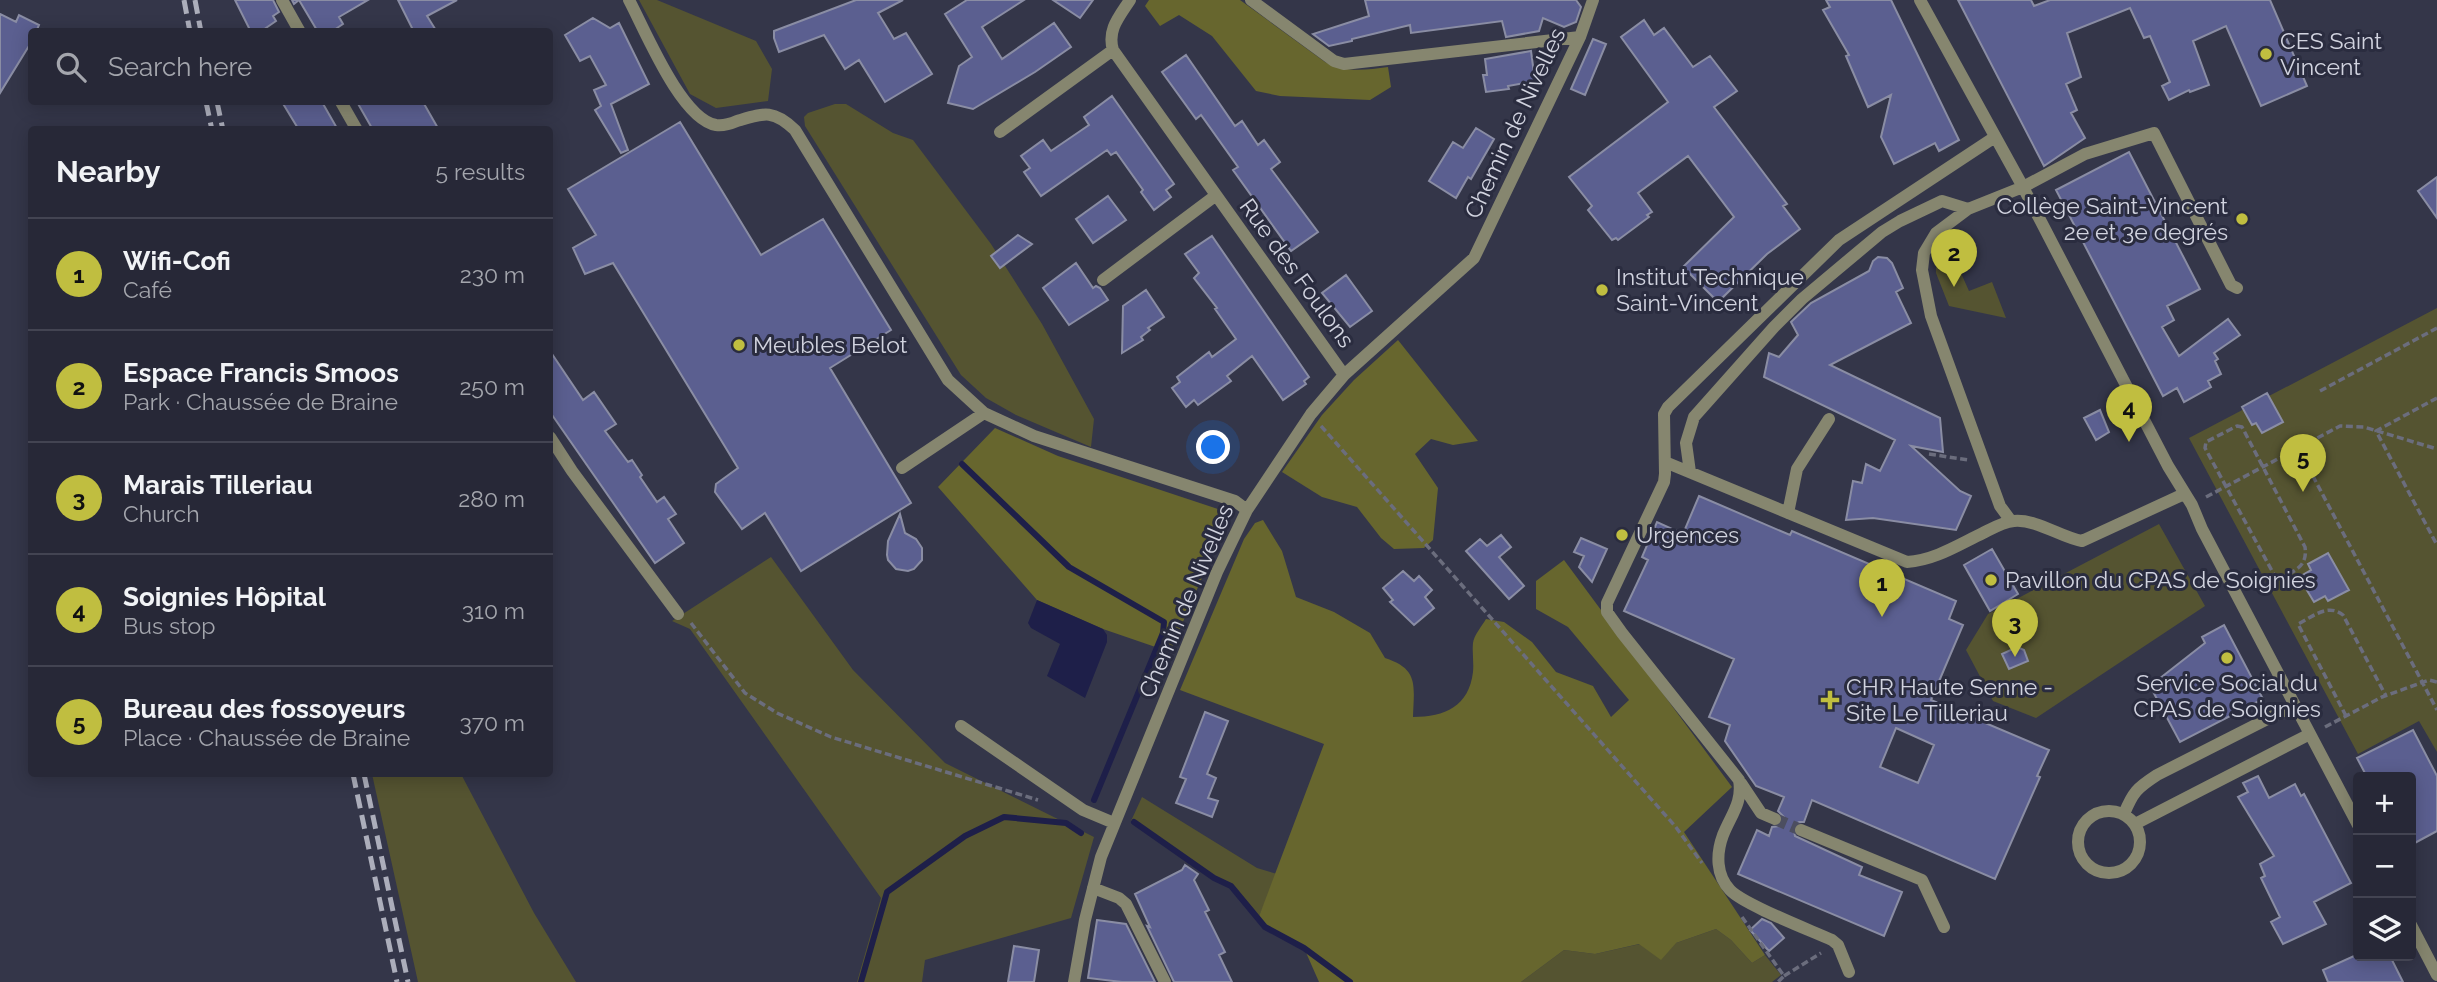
<!DOCTYPE html>
<html lang="en">
<head>
<meta charset="utf-8">
<style>
  body { margin:0; font-family:Raleway,sans-serif; background:#333442; color:#f1f3f6 }
  .controls { position:absolute; right:21px; bottom:21px; display:grid; overflow:hidden; border-radius:7px; box-shadow:0 4px 18px #0003 }
  .controls button { width:63px; height:63px; display:grid; place-items:center; padding:0; border:0; border-bottom:2px solid #434452; background:#272837; color:#f1f3f6; font:35px sans-serif }
  .you { position:absolute; left:1214px; top:448px; width:24px; height:24px; margin:-18px; border:5px solid #fff; border-radius:50%; background:#1a73e8; box-shadow:0 0 0 10px #1a73e833 }
  .badge { display:grid; place-items:center; width:46px; height:46px; border-radius:50%; background:#c0be40; color:#111; font-size:23px; font-weight:700 }
  .pin { position:absolute; translate:-50% -58px; filter:drop-shadow(0 2px 4px #0008) }
  .pin::after { content:''; position:absolute; top:37px; width:24px; height:21px; background:inherit; clip-path:polygon(0 0,100% 0,50% 100%) }
  .list { margin:0; padding:0; list-style:none }
  h2 { display:flex; justify-content:space-between; align-items:center; height:91px; margin:0; padding:0 28px; font-size:30px }
  h2 small { font-size:23px; font-weight:400; color:#a4a6ad }
  .list li { display:grid; grid-template-columns:46px 1fr auto; gap:21px; align-items:center; box-sizing:border-box; height:112px; padding:0 28px; border-top:2px solid #434452 }
  .list b { display:block; font-size:26px; white-space:nowrap }
  .list p { margin:0; font-size:23px; white-space:nowrap; color:#a4a6ad }
  .list em { font-size:23px; font-style:normal; color:#a4a6ad }
  .icon { flex:none; width:38px; height:38px; fill:none; stroke:currentColor; stroke-width:2; stroke-linecap:round; stroke-linejoin:round }
  .map { position:relative; flex:none; width:2437px; height:982px; overflow:hidden }
  .search { position:absolute; background:#272837; box-shadow:0 4px 18px #0003; left:28px; top:28px; width:525px; height:77px; display:flex; align-items:center; gap:18px; box-sizing:border-box; padding:0 24px; border-radius:7px; color:#a4a6ad; font-size:26px }
  .panel { position:absolute; background:#272837; box-shadow:0 4px 18px #0003; left:28px; top:126px; width:525px; height:651px; border-radius:7px }
  .map>svg:first-child { display:block }
  .green { fill:#555431 }
  .forest { fill:#67662e }
  .water { fill:#1e1f49 }
  .lines { fill:none; stroke-linecap:round; stroke-linejoin:round }
  .stream { stroke:#1e1f49; stroke-width:6 }
  .building { fill:#5b5f90; stroke:#8a8da4; stroke-width:2; fill-rule:evenodd }
  .minor-tunnel { stroke:#4c4e60; stroke-width:12; stroke-dasharray:12 6; stroke-linecap:butt }
  .path { stroke:#6b6d7d; stroke-width:3.5; stroke-dasharray:7 3.5; stroke-linecap:butt }
  .minor { stroke:#86866f; stroke-width:12 }
  .rail { stroke:#acaebb; stroke-width:5; stroke-dasharray:14 7; stroke-linecap:butt }
  .poi-dot { fill:#c0be40; stroke:#2a2c3f; stroke-width:2.5 }
  .labels { text-anchor:middle; stroke-width:6; stroke-linejoin:round; paint-order:stroke }
  .poi-label { font-size:23px; fill:#d1d3df; stroke:#2a2c3f; text-anchor:start }
  .street-label { font-size:23px; fill:#d1d3df; stroke:#2a2c3f }
</style>
</head>
<body>
<div class="map">
<svg width="2437" height="982" viewBox="0 0 2437 982">
  <rect width="100%" height="100%" fill="#343649"/>
  <path class="green" d="M639,0H657L756,41L772,69L768,101L716,108L690,94Z
    M835,104H846L893,133L913,140L991,244L1042,324L1094,419L1091,447L1016,415L986,398L961,375L805,126L804,117L808,113Z
    M1949,259L1956,262L1969,291L1992,282L2006,318L1949,306L1936,273V265Z
    M2437,308V752L2419,721L2358,754L2189,438Z
    M2159,524L2205,606L2036,718L1993,701L1966,650L1988,614Z
    M771,557L853,670L945,763L1094,837L1071,918L925,960L922,982H857L881,898L690,629L672,621Z
    M372,774H461L534,913L576,982H418Z
    M1142,797L1257,868L1277,874L1258,919L1231,886L1214,878L1131,821Z
    M1716,929L1731,940L1752,963L1765,955L1781,975L1772,982H1521L1564,950L1595,954L1640,944L1676,943Z"/>
  <path class="forest" d="M1149,0H1240L1325,62C1347,73 1365,70 1388,67L1391,87L1370,100L1280,96L1256,91L1212,36L1179,15L1160,26L1145,6Z
    M1398,340L1478,441L1453,445L1431,439L1415,454L1438,488L1433,540L1424,548L1394,549L1381,538L1357,507L1322,497L1282,472L1322,415L1354,380Z
    M995,428L1058,456L1230,513L1170,652L1103,629L1037,600L938,487Z
    M1263,520L1282,551L1296,597L1334,612L1370,633L1385,658C1419,669 1414,685 1413,717C1445,717 1469,706 1473,672C1474,662 1472,653 1473,643C1474,635 1482,626 1486,619L1504,622L1532,642L1556,672L1593,686L1611,717L1629,700L1568,627L1536,609V581L1564,560L1732,787L1684,832L1765,955L1752,963L1731,940L1716,929L1676,943L1661,960L1639,944L1595,954L1564,950L1521,982H1319L1304,948L1268,929L1258,919L1324,744L1180,690L1244,539L1255,523Z"/>
  <path class="water" d="M1037,600L1103,629L1107,635V642L1085,698L1047,676L1060,644L1031,628L1028,623Z"/>
  <g class="lines">
    <path class="stream" d="M962,464L1069,567L1164,622L1163,633L1094,800
      M1134,822L1214,878L1231,886L1265,927L1304,948L1350,982
      M861,982L887,892L965,836L1004,817L1066,823L1081,833"/>
  </g>
  <path class="building" d="M235,0H273L279,12L273,16L276,21L260,32H251Z
    M292,0H368L339,17L343,24L331,32H318L299,0L294,4Z
    M398,0H457L427,16L437,32H414Z
    M856,0H903L878,13L894,39L906,33L932,74L885,102L859,60L845,69L824,35L779,52L774,38V31Z
    M967,0H1024L982,27L1002,59L1054,23L1071,47L1035,72L973,109L948,103L959,66L972,57L945,14Z
    M1053,0H1093L1080,18Z
    M1365,0H1576L1581,7L1576,22L1564,27L1543,18L1539,31L1506,37L1502,21L1411,33L1410,25L1352,39V41L1329,46L1313,34L1369,16Z
    M1826,0H1891L1959,140L1939,151L1935,143L1894,164L1881,137L1891,95L1868,107L1846,56L1849,55L1823,10L1830,7Z
    M1958,0H2031L2034,6L2050,0H2270L2307,86L2261,106L2226,26L2193,41L2209,85L2190,92L2189,90L2169,100L2162,86L2170,82L2150,36L2144,38L2130,8L2067,33L2081,77L2066,84L2077,110L2071,113L2085,138L2044,166Z
    M0,14L16,22L19,15L39,25L36,32H32V41L0,93Z
    M593,18L610,28L619,23L649,84L611,104L628,150L621,153L595,110L601,106L594,90L606,85L590,56L580,61L565,35Z
    M1644,20L1654,35L1664,28L1693,67L1710,56L1737,91L1714,107L1787,204L1783,206L1800,229L1767,254L1718,302L1683,267L1734,217L1688,156L1638,193L1652,212L1647,215L1649,217L1618,240L1616,238L1612,240L1588,210L1592,206L1569,177L1668,102L1621,37Z
    M1593,39L1606,44L1585,95L1571,89Z
    M1531,51L1535,81L1508,86L1509,89L1486,92L1483,75H1487L1485,59Z
    M1186,55L1235,126L1242,121L1258,145L1264,140L1280,162L1271,169L1318,232L1291,251L1233,170L1238,167L1201,115L1196,119L1162,72Z
    M1112,96L1174,184L1166,190L1171,197L1154,210L1141,192L1143,190L1116,152L1111,155L1107,150L1041,196L1024,172L1030,168L1021,156L1043,140L1051,151L1089,125L1084,117Z
    M282,102H322L338,130H299Z
    M357,102H423L439,130H373Z
    M680,122L761,255L823,219L891,330L830,368L911,503L801,571L765,513L742,529L715,492L716,484L738,468L613,263L585,274L573,248L596,235L568,189Z
    M1476,128L1494,139L1471,179L1468,177L1456,198L1429,181L1453,142L1463,148Z
    M2129,152L2200,289L2167,306L2174,320L2162,327L2179,356L2228,319L2240,335L2214,353L2218,359L2215,361L2221,374L2208,381L2211,387L2184,402L2177,388L2163,396L2056,190Z
    M2437,177V218L2418,191Z
    M1108,196L1126,220L1093,243L1076,219Z
    M1018,235L1032,244L1000,268L991,256Z
    M1212,236L1309,377L1304,381L1306,384L1283,400L1252,356L1227,376L1231,381L1198,405L1194,400L1186,407L1172,388L1180,382L1177,377L1209,352L1212,357L1236,339L1215,309L1217,308L1194,278L1199,273L1185,254Z
    M1878,257L1887,258L1892,263L1903,288L1896,292L1911,323L1830,365L1940,418L1943,452L1911,446L1960,491L1971,496L1956,530L1873,518L1846,520L1853,481L1862,483L1866,464L1880,471L1895,440L1764,377L1769,353L1779,357L1798,335L1791,322L1811,303L1869,271L1873,261Z
    M1076,263L1093,288L1096,286L1100,288L1108,300L1069,325L1043,288Z
    M1346,275L1372,311L1350,327L1322,293Z
    M1146,290L1164,317L1148,328L1150,330L1141,337L1143,340L1122,353L1123,306Z
    M550,351L583,400L594,392L616,424L605,431L628,462L632,460L642,475L640,477L657,502L664,497L676,514L668,519L684,543L655,563L550,412Z
    M2267,393L2283,422L2262,433L2256,423L2252,425L2242,407Z
    M2100,410L2109,432L2096,440L2084,418Z
    M1699,496L1790,535L1792,531L1956,601L1949,619L1963,625L1931,700L2049,750L2037,776L2040,777L1995,879L1812,800L1804,822H1799L1793,826L1795,836L1862,867L1859,875L1902,892L1884,936L1738,874L1757,830L1769,836L1772,827L1780,826L1783,823L1784,817L1778,811L1784,797L1756,786L1725,741L1730,725L1709,717L1734,659L1624,611L1648,560L1642,557L1657,522L1683,534ZM1896,728L1934,745L1918,783L1880,767Z
    M900,514L905,533L916,539L922,548V560L914,569L908,571L896,569L888,560L887,555L888,541Z
    M1501,535L1511,547L1499,557L1524,586L1509,599L1466,551L1480,539L1487,546Z
    M1581,538L1607,549L1592,582L1579,567L1584,556L1574,552Z
    M1992,549L2018,594L1990,611L1964,565Z
    M2328,553L2349,590L2328,601L2325,596L2314,602L2299,577L2311,570L2308,564Z
    M1403,571L1414,581L1419,576L1432,590L1425,597L1434,608L1414,625L1390,602L1393,600L1383,588Z
    M2224,625L2263,699L2180,742L2150,686L2205,643L2202,637Z
    M2017,647L2024,650L2028,661L2009,669L2002,654Z
    M1205,712L1228,721L1207,774L1216,778L1208,798L1218,801L1212,817L1176,803L1186,779L1180,777Z
    M2413,730L2437,776V831L2411,845V777H2367L2357,758Z
    M2258,776L2269,798L2295,784L2301,796L2304,794L2351,883L2314,902L2326,924L2283,944L2271,922L2280,917L2261,878L2265,876L2260,864L2274,856L2238,797L2248,792L2243,783Z
    M1185,865L1198,874L1194,880L1209,910L1205,912L1225,952L1219,955L1232,982H1174L1147,926L1150,927L1135,894L1182,870Z
    M1762,919L1771,923L1784,938L1769,951L1750,930Z
    M1097,920L1126,924L1155,982H1122L1088,978Z
    M1014,946L1039,950L1034,982H1008Z
    M2354,956H2390L2403,982H2328L2323,970Z"/>
  <g class="lines">
    <path class="minor-tunnel" d="M1775,819L1801,830"/>
    <path class="path" d="M2320,391L2437,328
      M2437,398L2376,431L2437,545
      M1321,426L1675,826L1702,863
      M2237,426L2242,427L2305,547C2308,568 2293,571 2277,580L2205,448L2206,442Z
      M2298,448L2437,710
      M1929,454L1968,460
      M2206,497L2340,426L2364,427L2437,449
      M691,623L745,693L777,713L831,737L1038,800
      M2346,716L2298,624C2314,616 2328,603 2343,615L2386,696
      M2325,727L2382,697L2429,680L2437,682
      M1742,917L1784,976L1778,982
      M1784,976L1821,953"/>
    <path class="minor" d="M282,0L300,32
      M629,0C645,30 681,119 716,125C723,126 730,124 737,121C764,113 773,109 795,130L948,380L984,413L1034,436L1235,501L1247,510
      M1130,0C1119,17 1107,30 1113,50L1344,375
      M1251,0L1334,61L1344,64L1580,37
      M1920,0L2023,187L2168,466L2192,505L2202,529L2358,825
      M341,102L357,130
      M1000,132L1113,50
      M1103,280L1215,196
      M550,437L572,471L678,614
      M1665,462L1907,562C1935,560 1958,545 1983,533C1993,528 2003,522 2014,521C2037,519 2060,537 2082,541L2184,494
      M902,468L984,413
      M1690,472L1686,443L1694,417L1774,327L1802,299L1882,232L1900,221L1942,201L1968,209
      M1788,513L1797,469L1829,419
      M2011,521L2000,506L1931,316L1922,270L1924,253L1936,233L1968,209L2023,187L2085,154L2154,133L2231,285L2237,288
      M961,726L1083,810L1114,823
      M1741,783L1761,813L1775,819
      M2078 842a31 31 0 1 1 62 0a31 31 0 1 1-62 0Z
      M2124,814C2133,792 2137,788 2157,775L2295,705
      M2135,824L2310,734
      M1801,830L1922,880L1944,927
      M1093,888L1119,898L1126,904L1165,982
      M2411,925L2437,975
      M1849,972L1838,945L1832,940C1810,930 1744,905 1730,890C1716,875 1716,854 1723,835C1731,815 1743,802 1739,780L1622,633L1607,612V603L1664,482L1665,474L1664,414L1668,407L1839,240L1995,137
      M1074,982L1085,920L1101,857L1217,572L1247,510L1311,414L1344,375L1474,258L1580,37L1593,0"/>
    <path class="rail" d="M184,0L190,32
      M195,0L201,32
      M206,102L212,130
      M217,102L223,130
      M353,774L397,982
      M364,774L408,982"/>
  </g>
  <g class="poi-dot">
    <circle cx="2266" cy="54" r="7"/>
    <circle cx="2242" cy="219" r="7"/>
    <circle cx="1602" cy="290" r="7"/>
    <circle cx="739" cy="345" r="7"/>
    <circle cx="1622" cy="535" r="7"/>
    <circle cx="1991" cy="580" r="7"/>
    <circle cx="2227" cy="658" r="7"/>
    <path d="M1826.5 689.5h7v7h7v7h-7v7h-7v-7h-7v-7h7z"/>
  </g>
  <g class="labels">
    <g class="poi-label">
      <text x="2280" y="49">CES Saint<tspan x="2280" dy="26">Vincent</tspan></text>
      <text x="2228" y="214" text-anchor="end">Collège Saint-Vincent<tspan x="2228" dy="26">2e et 3e degrés</tspan></text>
      <text x="1616" y="285">Institut Technique<tspan x="1616" dy="26">Saint-Vincent</tspan></text>
      <text x="753" y="353">Meubles Belot</text>
      <text x="1636" y="543">Urgences</text>
      <text x="2005" y="588">Pavillon du CPAS de Soignies</text>
      <text x="2227" y="691" text-anchor="middle">Service Social du<tspan x="2227" dy="26">CPAS de Soignies</tspan></text>
      <text x="1846" y="695">CHR Haute Senne -<tspan x="1846" dy="26">Site Le Tilleriau</tspan></text>
    </g>
    <g class="street-label">
      <text transform="translate(1515 123) rotate(-65)" y="8">Chemin de Nivelles</text>
      <text transform="translate(1297 273) rotate(54)" y="8">Rue des Foulons</text>
      <text transform="translate(1186 601) rotate(-67)" y="8">Chemin de Nivelles</text>
    </g>
  </g>
</svg>
<div class="controls">
<button>+</button>
<button>−</button>
<button><svg class="icon" aria-label="layers" viewBox="0 0 24 24"><path d="M12 4l9 5-9 5-9-5zM3 14l9 5 9-5"/></svg></button>
</div>
<div class="you"></div>
<div class="pin badge" style="left:1882px;top:617px">1</div>
<div class="pin badge" style="left:1954px;top:287px">2</div>
<div class="pin badge" style="left:2015px;top:657px">3</div>
<div class="pin badge" style="left:2129px;top:442px">4</div>
<div class="pin badge" style="left:2303px;top:492px">5</div>
<div class="search"><svg class="icon" aria-label="search" viewBox="0 0 24 24"><circle cx="10" cy="10" r="6"/><path d="M15 15l6 6"/></svg>Search here</div>
<section class="panel">
<h2>Nearby<small>5 results</small></h2>
<ul class="list">
<li><span class="badge">1</span><div><b>Wifi-Cofi</b><p>Café</p></div><em>230 m</em></li>
<li><span class="badge">2</span><div><b>Espace Francis Smoos</b><p>Park · Chaussée de Braine</p></div><em>250 m</em></li>
<li><span class="badge">3</span><div><b>Marais Tilleriau</b><p>Church</p></div><em>280 m</em></li>
<li><span class="badge">4</span><div><b>Soignies Hôpital</b><p>Bus stop</p></div><em>310 m</em></li>
<li><span class="badge">5</span><div><b>Bureau des fossoyeurs</b><p>Place · Chaussée de Braine</p></div><em>370 m</em></li>
</ul>
</section>
</div>
</body>
</html>
